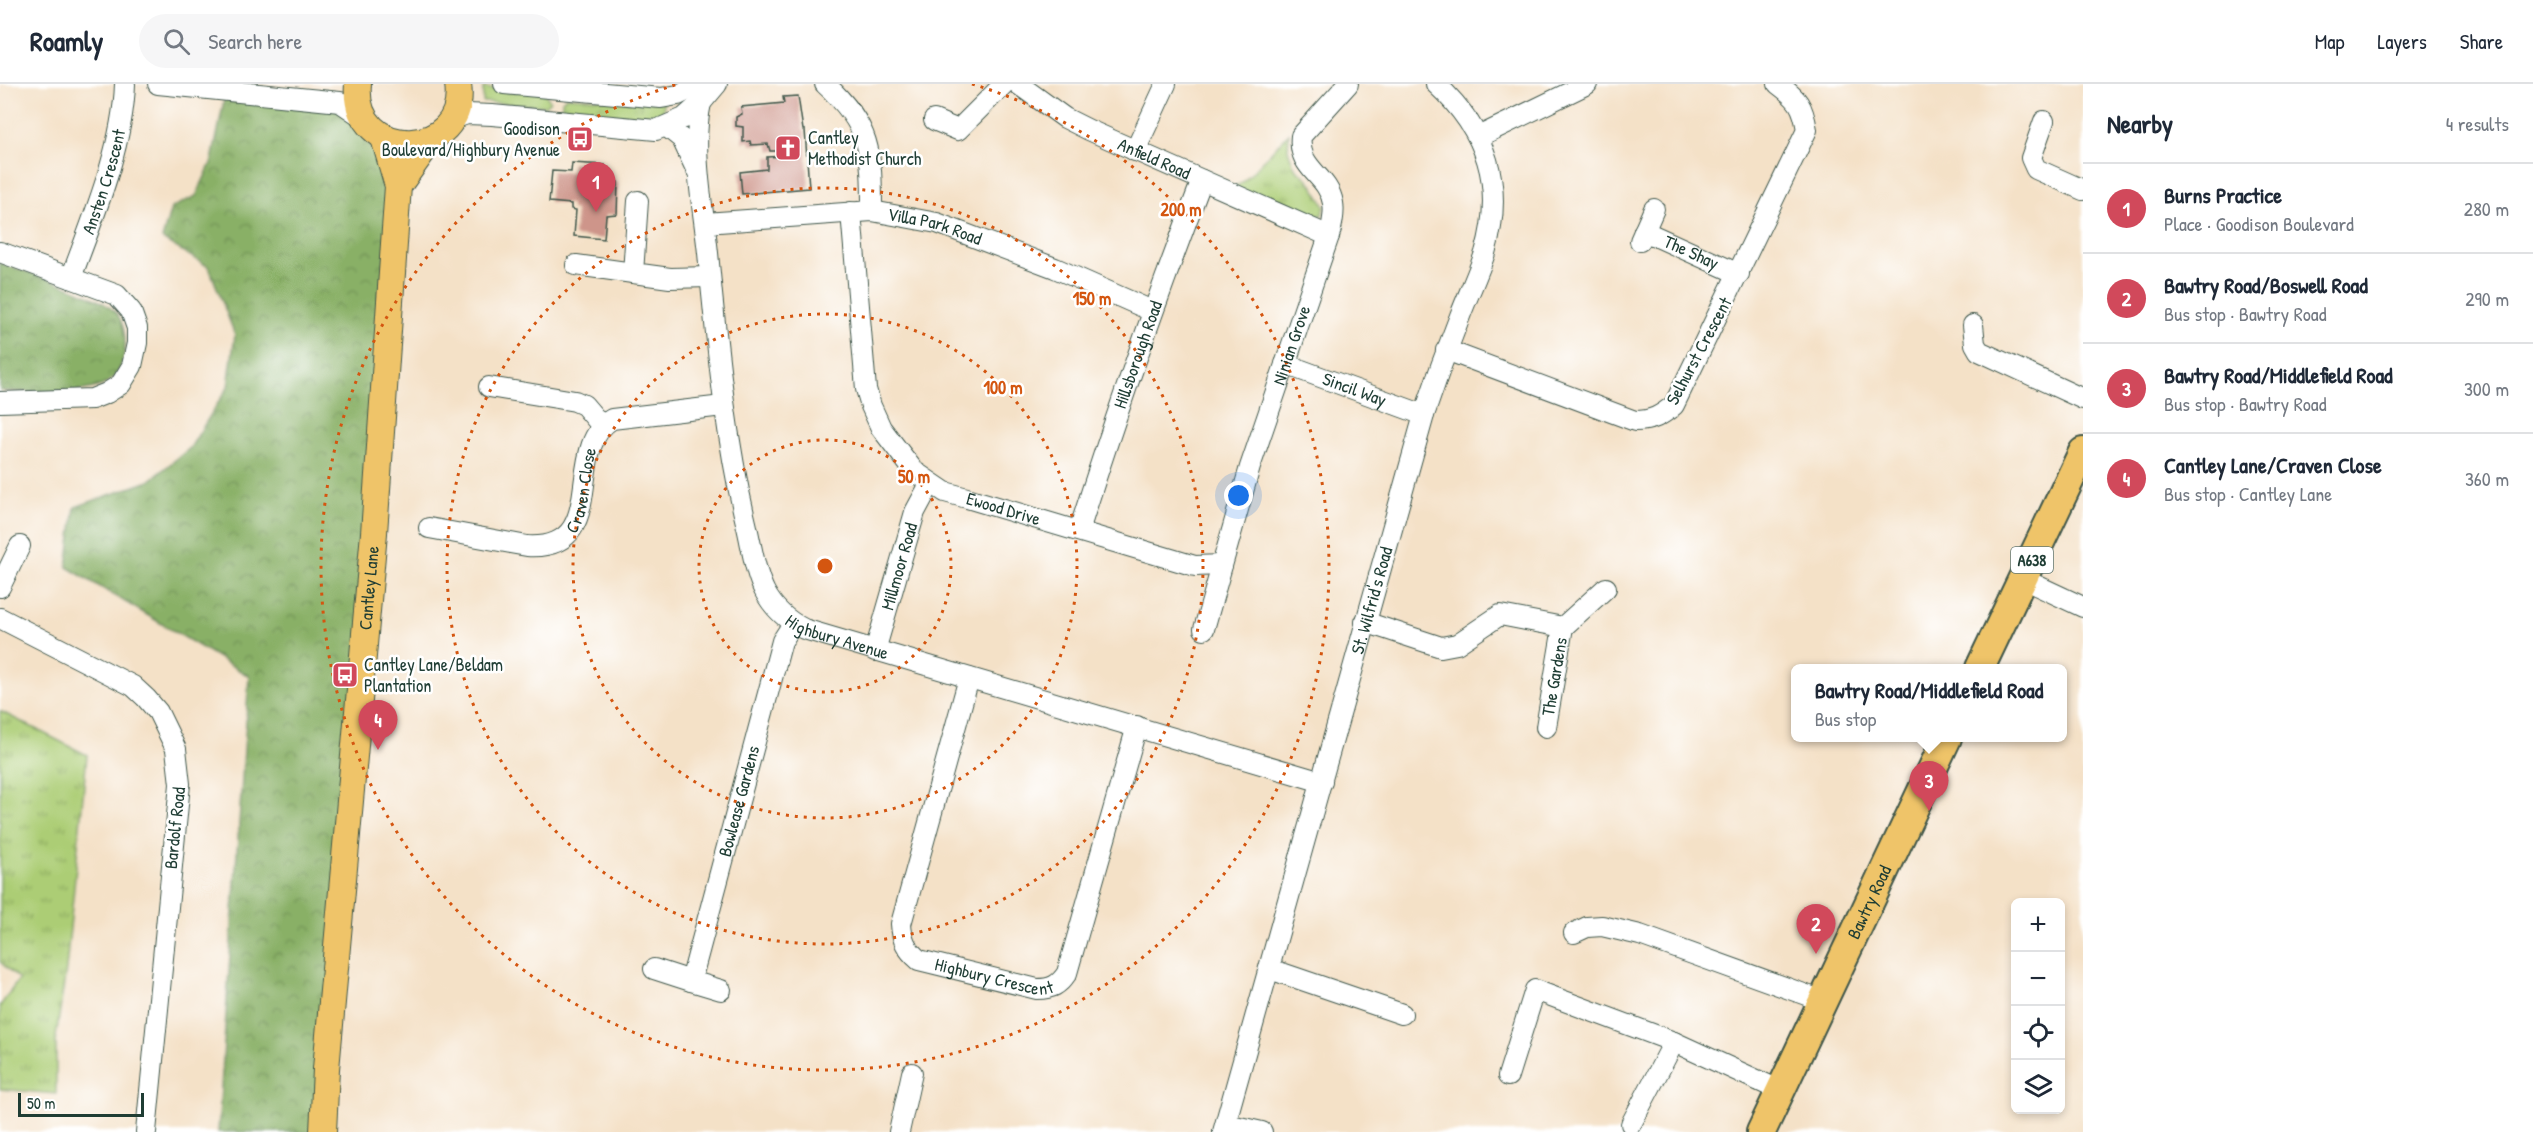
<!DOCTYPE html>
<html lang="en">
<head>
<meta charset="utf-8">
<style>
  body { margin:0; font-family:"Patrick Hand",sans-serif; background:#f6f6f7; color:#1f2937 }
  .controls { position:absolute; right:18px; bottom:18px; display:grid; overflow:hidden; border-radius:9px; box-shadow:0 3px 9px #0003 }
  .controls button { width:54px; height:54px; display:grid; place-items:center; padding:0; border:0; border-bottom:2px solid #e0e1e3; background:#fff; color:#1f2937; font:30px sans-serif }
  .scale { position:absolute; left:18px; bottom:15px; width:126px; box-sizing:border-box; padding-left:6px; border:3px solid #1f3d34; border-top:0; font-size:16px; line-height:21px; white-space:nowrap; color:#1f3d34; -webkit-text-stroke:4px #fff; paint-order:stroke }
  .you { position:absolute; left:1239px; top:412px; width:21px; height:21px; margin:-15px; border:4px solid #fff; border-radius:50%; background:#1a73e8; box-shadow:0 0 0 9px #1a73e833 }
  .badge { display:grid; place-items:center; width:39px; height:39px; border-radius:50%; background:#d1495b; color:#fff; font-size:20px; font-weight:700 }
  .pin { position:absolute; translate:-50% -50px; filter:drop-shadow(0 2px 3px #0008) }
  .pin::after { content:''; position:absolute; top:32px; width:21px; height:18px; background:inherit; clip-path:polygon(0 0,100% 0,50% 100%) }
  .popup { position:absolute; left:1791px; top:580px; width:276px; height:78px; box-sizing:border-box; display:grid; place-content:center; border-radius:9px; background:#fff; filter:drop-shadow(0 2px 4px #0005); font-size:20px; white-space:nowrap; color:#747a83 }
  .popup b { font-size:22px; color:#1f2937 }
  .popup::after { content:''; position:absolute; left:50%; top:100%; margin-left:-12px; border:12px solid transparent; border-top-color:#fff }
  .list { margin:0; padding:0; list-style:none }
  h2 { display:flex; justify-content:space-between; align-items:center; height:78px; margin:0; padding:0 24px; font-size:26px }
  h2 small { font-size:20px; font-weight:400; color:#747a83 }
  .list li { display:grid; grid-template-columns:39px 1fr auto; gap:18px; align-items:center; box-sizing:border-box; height:90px; padding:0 24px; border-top:2px solid #e0e1e3 }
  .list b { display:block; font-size:22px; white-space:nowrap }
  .list p { margin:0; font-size:20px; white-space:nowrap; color:#747a83 }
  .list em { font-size:20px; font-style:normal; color:#747a83 }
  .icon { flex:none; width:33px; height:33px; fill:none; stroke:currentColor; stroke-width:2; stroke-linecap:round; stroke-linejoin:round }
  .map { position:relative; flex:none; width:2083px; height:1048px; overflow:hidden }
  header { display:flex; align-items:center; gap:36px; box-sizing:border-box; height:84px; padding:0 30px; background:#fff; border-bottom:2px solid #e0e1e3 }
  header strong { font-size:28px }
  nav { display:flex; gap:33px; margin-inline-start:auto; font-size:21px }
  .search { width:420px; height:54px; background:#f6f6f7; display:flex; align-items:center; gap:15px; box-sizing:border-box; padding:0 21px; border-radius:33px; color:#747a83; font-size:22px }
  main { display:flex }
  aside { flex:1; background:#fff }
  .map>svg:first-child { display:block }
  .grass { fill:url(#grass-tufts); stroke:#668554; stroke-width:1.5 }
  .forest { fill:url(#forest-crowns); stroke:#54764d; stroke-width:1.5 }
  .building { fill:#ce958a }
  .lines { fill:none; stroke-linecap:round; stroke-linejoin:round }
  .minor-casing { stroke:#3f564a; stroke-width:22 }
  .major-casing { stroke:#3f564a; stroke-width:28 }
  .highway-casing { stroke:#3f564a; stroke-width:32 }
  .minor { stroke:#fff; stroke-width:20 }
  .major { stroke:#efc469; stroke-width:26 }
  .highway { stroke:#efc469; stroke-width:28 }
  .ring { fill:none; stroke:#d45610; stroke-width:3; stroke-dasharray:3 6 }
  .labels { text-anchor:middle; stroke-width:5; stroke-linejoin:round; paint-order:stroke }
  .shield { fill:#fff; stroke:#627771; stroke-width:1.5 }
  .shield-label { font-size:16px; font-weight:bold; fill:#1f3d34 }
  .poi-label { font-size:18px; fill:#1f3d34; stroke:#fff; text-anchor:start }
  .street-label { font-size:18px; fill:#1f3d34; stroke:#fff }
  .centre { fill:#d45610; stroke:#fff; stroke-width:3 }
  .ring-label { font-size:18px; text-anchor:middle; font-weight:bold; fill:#d45610; stroke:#fff; stroke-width:5; stroke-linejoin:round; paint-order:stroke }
</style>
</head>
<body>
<header>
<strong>Roamly</strong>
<div class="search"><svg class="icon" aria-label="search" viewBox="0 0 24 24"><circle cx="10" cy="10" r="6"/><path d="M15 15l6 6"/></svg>Search here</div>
<nav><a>Map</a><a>Layers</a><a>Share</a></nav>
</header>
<main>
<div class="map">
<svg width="2083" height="1048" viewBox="0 0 2083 1048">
  <defs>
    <pattern id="grass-tufts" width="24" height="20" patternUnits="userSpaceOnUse" patternTransform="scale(1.5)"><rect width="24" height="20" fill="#accd75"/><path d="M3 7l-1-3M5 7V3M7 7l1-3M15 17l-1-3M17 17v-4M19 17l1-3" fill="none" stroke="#8ba861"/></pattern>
    <pattern id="forest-crowns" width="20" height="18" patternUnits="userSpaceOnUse" patternTransform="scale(1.5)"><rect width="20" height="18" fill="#89b066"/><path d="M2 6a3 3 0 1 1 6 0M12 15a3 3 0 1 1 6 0" fill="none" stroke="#6f9055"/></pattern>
  </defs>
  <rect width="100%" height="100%" fill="#fff"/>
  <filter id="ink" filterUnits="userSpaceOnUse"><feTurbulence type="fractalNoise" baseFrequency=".0167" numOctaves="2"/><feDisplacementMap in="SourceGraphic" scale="12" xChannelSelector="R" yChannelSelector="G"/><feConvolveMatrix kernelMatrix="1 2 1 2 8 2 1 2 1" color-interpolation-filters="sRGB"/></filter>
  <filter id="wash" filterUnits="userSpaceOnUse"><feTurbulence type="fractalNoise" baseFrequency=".008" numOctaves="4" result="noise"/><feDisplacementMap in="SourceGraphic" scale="24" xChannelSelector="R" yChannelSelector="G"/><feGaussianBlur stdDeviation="1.35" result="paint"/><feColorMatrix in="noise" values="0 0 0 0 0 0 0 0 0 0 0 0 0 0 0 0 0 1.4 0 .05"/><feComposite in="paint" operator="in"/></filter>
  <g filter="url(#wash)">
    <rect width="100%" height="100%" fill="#f4e1c7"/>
    <path class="grass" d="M483,4L544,8L550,17L545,22L483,18Z
      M566,13L664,18L663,33L658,35L567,28L562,24V17Z
      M1289,49L1288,66L1295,84L1309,96L1325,122L1322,131L1307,135L1232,105L1244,97Z
      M0,627L87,671L66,885L56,953V1010L0,1005V922L19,895L0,878Z"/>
    <path class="forest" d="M226,6L340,18L398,102L322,1048H218L249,592L67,483L75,423L149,397L190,364L228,303L235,251L209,183L162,155L171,124L196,112L212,77Z
      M0,179C26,188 101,210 117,230C125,241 126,258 124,270C122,282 116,294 105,300C82,312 27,307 0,307Z"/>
    <g id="blocks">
      <path class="building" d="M798,12L803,46H805L809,104L742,110L740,88L767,85V73L785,72L784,67H770L768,60L751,61L750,57L743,58V43L736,42V33L742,30L741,23L784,19L783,13Z
        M572,79L605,81L604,99L618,98L617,130L606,131L604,155L574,152L576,126L571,125V120L549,118L552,87L571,88Z"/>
    </g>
  </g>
  <g filter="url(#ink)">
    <use href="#blocks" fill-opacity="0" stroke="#3f564a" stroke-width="1.5"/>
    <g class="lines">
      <defs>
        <g id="minor">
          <path d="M158,0L340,18L365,35"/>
          <path d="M504,0L661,14L678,11L700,0"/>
          <path d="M825,0C871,42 872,68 872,127"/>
          <path id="s1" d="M1018,0L1065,34L1089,46L1329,152"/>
          <path id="s2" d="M701,19C691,65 703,122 708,169C717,261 725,353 747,443C752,464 755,489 765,508C774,525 788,537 804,545L1322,698"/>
          <path d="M453,35L467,30L492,31L656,46L684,34L701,19L717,0"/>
          <path d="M934,36L958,46L1004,0"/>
          <path d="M2044,37L2031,74L2036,85L2083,106"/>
          <path d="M667,43L682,55L696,85"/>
          <path d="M1478,53L1587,0"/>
          <path d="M1135,67L1166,0"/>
          <path d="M638,117L633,189L670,194L710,193"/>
          <path id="s3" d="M851,128L866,305L871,322L881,344L914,387L945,408L967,414L1195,482L1222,481"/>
          <path id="s4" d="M705,139L872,127L937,139L1055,184L1152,227"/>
          <path id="s5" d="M1644,147L1739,190"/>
          <path d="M1640,157L1654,125"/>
          <path d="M0,168L117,211L131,227L137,244V259L132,282L121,300L107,309L92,315L0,318"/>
          <path d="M576,181L633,189"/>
          <path id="s6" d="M71,194C93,134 123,63 125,0"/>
          <path d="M1973,241L1975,260L1979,267L2083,315"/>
          <path d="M1446,266L1635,337C1652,337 1661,332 1674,321L1807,46C1803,21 1798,15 1778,0"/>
          <path id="s7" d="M1285,280L1424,331"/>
          <path d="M489,303L575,317L584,321L601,341"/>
          <path id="s8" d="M429,444L527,462C612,467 562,364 612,335L723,322"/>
          <path id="s9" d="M1079,447C1116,329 1158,212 1202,96"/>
          <path d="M2023,495L2083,523"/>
          <path d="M0,503L20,462"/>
          <path d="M0,534L133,602L146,614L158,628L176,665L180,700L146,1048"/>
          <path d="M1365,538L1441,563L1457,560L1500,531L1563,543"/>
          <path id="s10" d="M1204,545L1250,383L1329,152C1332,142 1335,130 1333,119C1328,90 1297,86 1301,52L1348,0"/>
          <path id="s11" d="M875,567L915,428L930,400"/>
          <path id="s12" d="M969,594L901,840C902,856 906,865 919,876L1037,905C1052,905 1059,901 1067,889L1137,642"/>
          <path id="s13" d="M1546,643L1563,543L1606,504"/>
          <path d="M1574,849L1587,843L1602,842L1640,851L1823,917"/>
          <path id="s14" d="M654,885L691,897L782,557L793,540"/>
          <path d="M1270,885L1402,930"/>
          <path d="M691,897L721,906"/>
          <path d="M1508,992L1535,906L1674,958L1781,1007"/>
          <path d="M1226,1040L1262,1048"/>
          <path d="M1631,1040L1674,958"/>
          <path d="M899,1048L912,989"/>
          <path id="s15" d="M1223,1048L1424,331C1435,298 1447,265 1460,232C1468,211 1478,190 1485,169C1505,101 1487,47 1436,0"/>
        </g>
        <g id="major">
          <path d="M358,0C351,79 469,76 458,0"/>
          <path d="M398,102L433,53"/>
          <path id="s16" d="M323,1048L326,985L374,449L398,102L384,54"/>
        </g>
        <g id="highway">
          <path d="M1980,584L2083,368"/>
          <path id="s17" d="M1761,1048L1947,654"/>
        </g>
      </defs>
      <use href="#minor" class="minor-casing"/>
      <use href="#major" class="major-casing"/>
      <use href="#highway" class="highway-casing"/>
      <use href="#minor" class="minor"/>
      <use href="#major" class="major"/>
      <use href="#highway" class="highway"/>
    </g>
  </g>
  <g class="ring">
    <circle cx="825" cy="482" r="126"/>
    <circle cx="825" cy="482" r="252"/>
    <circle cx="825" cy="482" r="378"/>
    <path d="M972 0A504 504 0 1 1 678 0"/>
  </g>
  <defs>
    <symbol id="bus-square" viewBox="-11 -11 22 22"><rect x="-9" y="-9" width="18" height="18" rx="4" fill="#d1495b" stroke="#fff"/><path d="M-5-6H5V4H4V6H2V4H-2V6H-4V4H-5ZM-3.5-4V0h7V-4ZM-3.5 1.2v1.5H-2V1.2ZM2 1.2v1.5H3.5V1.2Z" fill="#fff"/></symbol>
    <symbol id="church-square" viewBox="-11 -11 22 22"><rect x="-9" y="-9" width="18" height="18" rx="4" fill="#d1495b" stroke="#fff"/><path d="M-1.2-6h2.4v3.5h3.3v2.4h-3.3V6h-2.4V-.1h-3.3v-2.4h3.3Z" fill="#fff"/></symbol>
  </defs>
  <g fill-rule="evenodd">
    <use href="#bus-square" x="565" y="40" width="30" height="30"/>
    <use href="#church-square" x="773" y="49" width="30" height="30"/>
    <use href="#bus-square" x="330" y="576" width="30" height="30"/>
  </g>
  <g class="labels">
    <rect class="shield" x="2011" y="463" width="42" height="26" rx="4.5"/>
    <g class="shield-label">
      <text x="2032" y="482">A638</text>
    </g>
    <g class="poi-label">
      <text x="560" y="51" text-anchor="end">Goodison<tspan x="560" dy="21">Boulevard/Highbury Avenue</tspan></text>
      <text x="808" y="60">Cantley<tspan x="808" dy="21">Methodist Church</tspan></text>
      <text x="364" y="587">Cantley Lane/Beldam<tspan x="364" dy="21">Plantation</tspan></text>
    </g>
    <g class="street-label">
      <text dy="6" stroke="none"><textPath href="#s1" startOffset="156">Anfield Road</textPath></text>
      <text dy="6" stroke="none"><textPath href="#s6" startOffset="102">Ansten Crescent</textPath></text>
      <text dy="6" stroke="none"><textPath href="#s4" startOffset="232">Villa Park Road</textPath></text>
      <text dy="6" stroke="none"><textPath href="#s5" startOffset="52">The Shay</textPath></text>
      <text dy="6" stroke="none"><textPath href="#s10" startOffset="297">Ninian Grove</textPath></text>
      <text transform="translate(1699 267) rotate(-62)" y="6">Selhurst Crescent</text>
      <text dy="6" stroke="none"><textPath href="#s9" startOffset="186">Hillsborough Road</textPath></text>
      <text dy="6" stroke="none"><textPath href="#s7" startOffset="74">Sincil Way</textPath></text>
      <text dy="6" stroke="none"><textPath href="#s8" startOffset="190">Craven Close</textPath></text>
      <text dy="6" stroke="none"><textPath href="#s3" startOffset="372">Ewood Drive</textPath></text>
      <text dy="6" stroke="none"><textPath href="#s11" startOffset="88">Millmoor Road</textPath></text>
      <text dy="6" stroke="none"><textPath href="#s16" startOffset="546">Cantley Lane</textPath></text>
      <text dy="6" stroke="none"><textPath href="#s15" startOffset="552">St. Wilfrid's Road</textPath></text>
      <text dy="6" stroke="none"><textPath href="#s2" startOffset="584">Highbury Avenue</textPath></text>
      <text dy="6" stroke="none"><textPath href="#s13" startOffset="51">The Gardens</textPath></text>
      <text dy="6" stroke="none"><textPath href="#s14" startOffset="225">Bowlease Gardens</textPath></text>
      <text transform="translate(175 744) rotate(-84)" y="6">Bardolf Road</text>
      <text dy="6" stroke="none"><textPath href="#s17" startOffset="254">Bawtry Road</textPath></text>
      <text dy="6" stroke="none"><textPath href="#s12" startOffset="374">Highbury Crescent</textPath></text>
    </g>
  </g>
  <circle cx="825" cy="482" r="9" class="centre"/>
  <g class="ring-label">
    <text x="1181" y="132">200 m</text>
    <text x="1092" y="221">150 m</text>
    <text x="1003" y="310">100 m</text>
    <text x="914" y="399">50 m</text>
  </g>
</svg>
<div class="controls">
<button>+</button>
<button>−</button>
<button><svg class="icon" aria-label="locate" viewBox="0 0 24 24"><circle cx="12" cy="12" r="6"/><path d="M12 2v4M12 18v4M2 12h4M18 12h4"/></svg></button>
<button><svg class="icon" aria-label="layers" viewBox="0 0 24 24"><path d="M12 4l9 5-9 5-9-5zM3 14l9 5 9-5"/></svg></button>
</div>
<div class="scale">50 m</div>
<div class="you"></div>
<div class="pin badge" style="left:596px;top:128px">1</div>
<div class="pin badge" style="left:1816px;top:870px">2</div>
<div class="pin badge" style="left:1929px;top:727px">3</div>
<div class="popup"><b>Bawtry Road/Middlefield Road</b>Bus stop</div>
<div class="pin badge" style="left:378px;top:666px">4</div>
</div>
<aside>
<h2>Nearby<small>4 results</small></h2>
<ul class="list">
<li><span class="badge">1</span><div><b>Burns Practice</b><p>Place · Goodison Boulevard</p></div><em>280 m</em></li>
<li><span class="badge">2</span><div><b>Bawtry Road/Boswell Road</b><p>Bus stop · Bawtry Road</p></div><em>290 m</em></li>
<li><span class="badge">3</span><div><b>Bawtry Road/Middlefield Road</b><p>Bus stop · Bawtry Road</p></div><em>300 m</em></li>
<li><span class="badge">4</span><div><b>Cantley Lane/Craven Close</b><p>Bus stop · Cantley Lane</p></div><em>360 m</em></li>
</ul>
</aside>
</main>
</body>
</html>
